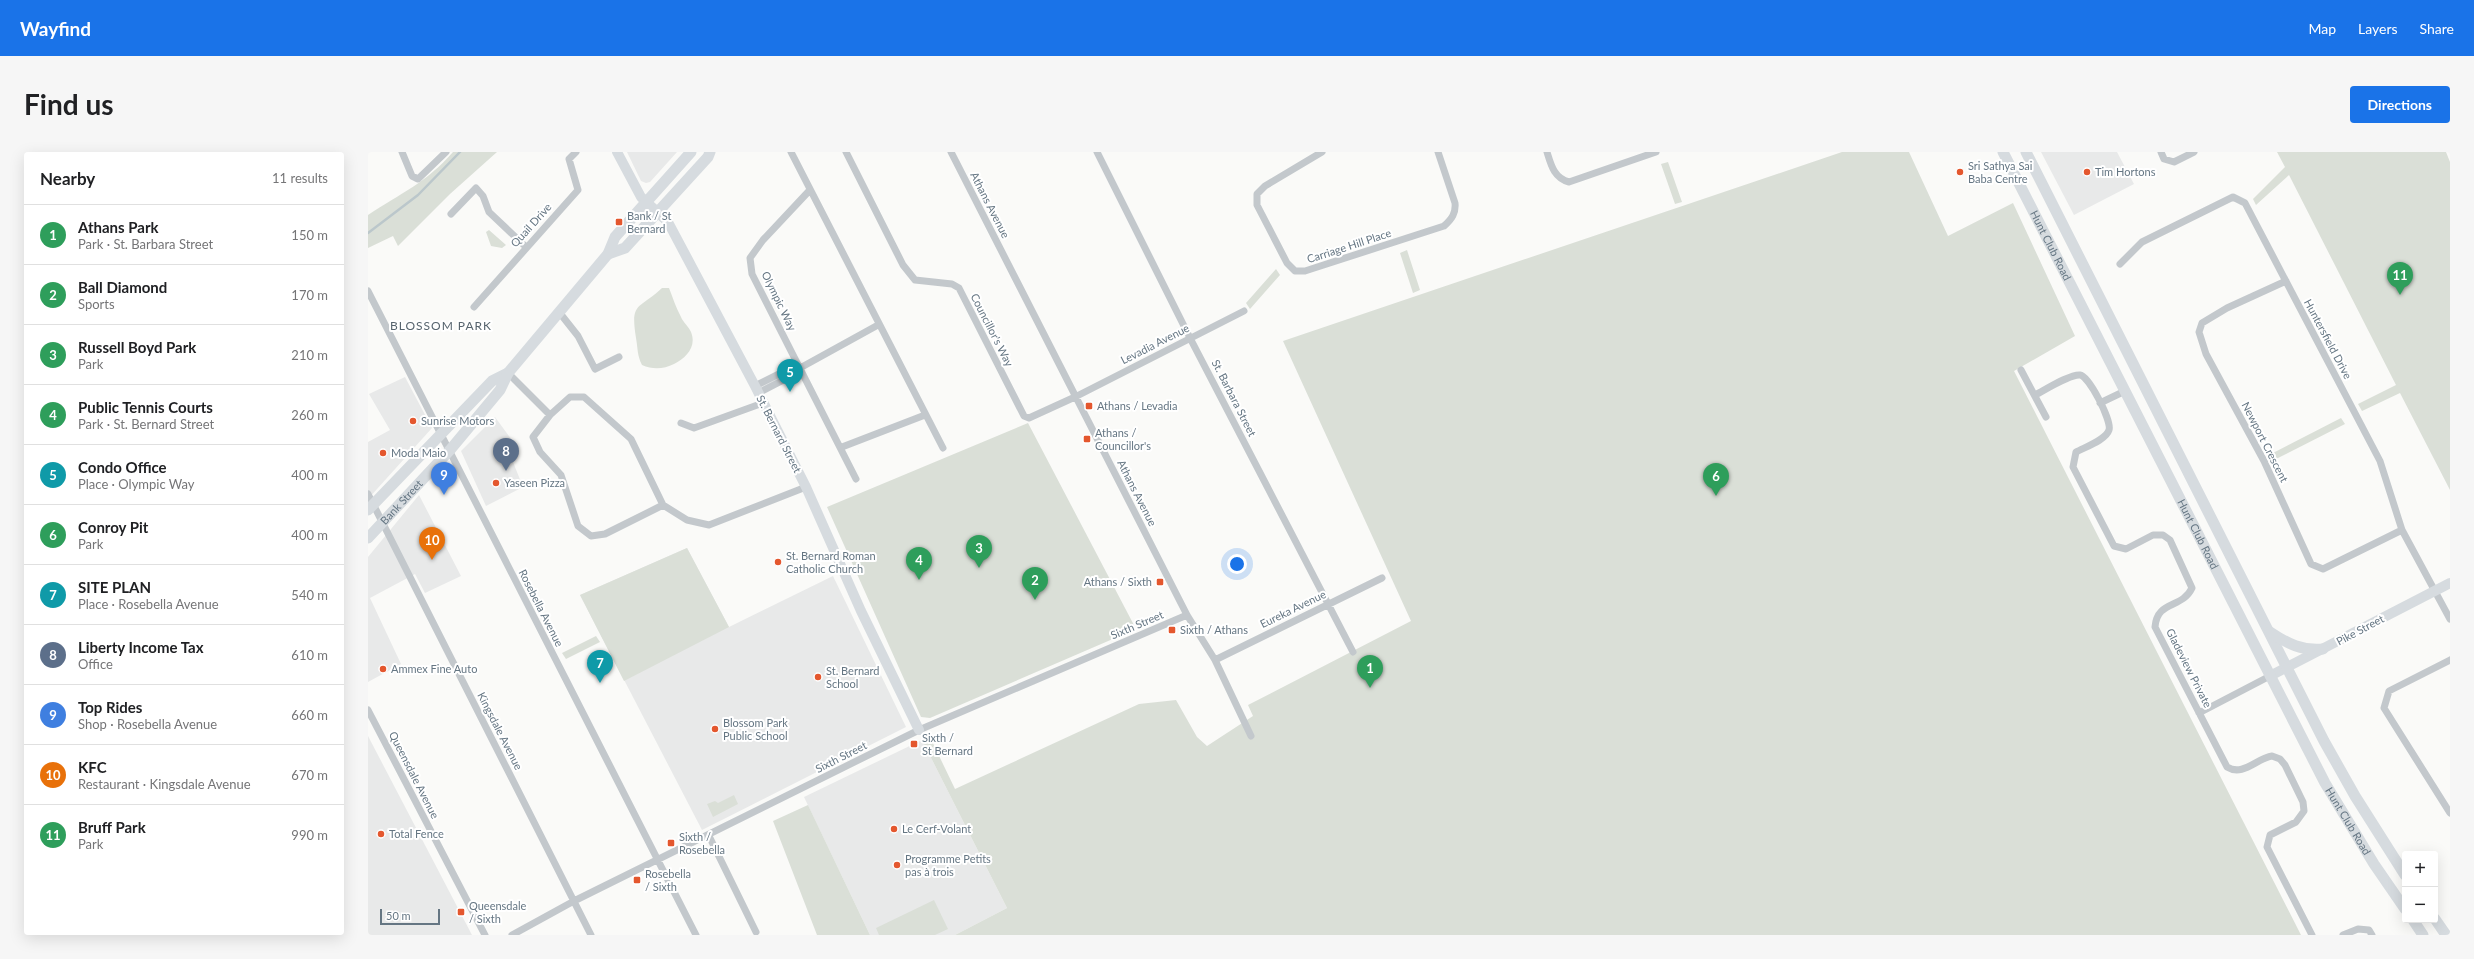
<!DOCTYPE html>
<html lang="en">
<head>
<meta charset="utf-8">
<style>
  body { margin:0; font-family:Lato,sans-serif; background:#f6f6f6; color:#202124 }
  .controls { position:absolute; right:12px; bottom:12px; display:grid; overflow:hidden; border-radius:4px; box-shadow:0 4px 16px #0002 }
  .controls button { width:36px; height:36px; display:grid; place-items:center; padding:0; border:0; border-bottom:1px solid #e0e0e0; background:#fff; color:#202124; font:20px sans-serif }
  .scale { position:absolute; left:12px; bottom:10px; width:60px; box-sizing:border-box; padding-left:4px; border:2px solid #657683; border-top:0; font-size:11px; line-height:14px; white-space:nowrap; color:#657683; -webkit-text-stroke:3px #fff; paint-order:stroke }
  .you { position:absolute; left:869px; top:412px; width:14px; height:14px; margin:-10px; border:3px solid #fff; border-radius:50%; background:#1a73e8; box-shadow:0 0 0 6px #1a73e833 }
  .badge { display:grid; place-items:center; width:26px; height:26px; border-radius:50%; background:#1a73e8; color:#fff; font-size:13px; font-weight:700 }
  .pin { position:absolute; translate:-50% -33px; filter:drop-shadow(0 1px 2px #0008) }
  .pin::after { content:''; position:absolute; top:21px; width:14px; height:12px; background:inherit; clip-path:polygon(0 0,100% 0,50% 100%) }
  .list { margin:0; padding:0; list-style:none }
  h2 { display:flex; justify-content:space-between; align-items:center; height:52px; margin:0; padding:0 16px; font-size:17px }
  h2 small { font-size:13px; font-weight:400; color:#757577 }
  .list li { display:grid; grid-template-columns:26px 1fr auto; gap:12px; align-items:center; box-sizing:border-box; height:60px; padding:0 16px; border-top:1px solid #e0e0e0 }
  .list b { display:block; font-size:15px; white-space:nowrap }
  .list p { margin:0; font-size:13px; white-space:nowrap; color:#757577 }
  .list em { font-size:13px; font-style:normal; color:#757577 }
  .map { position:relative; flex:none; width:2082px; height:783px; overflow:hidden; border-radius:4px }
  header { display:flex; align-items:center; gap:24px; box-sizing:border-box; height:56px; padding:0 20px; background:#1a73e8; color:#fff }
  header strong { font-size:19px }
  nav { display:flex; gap:22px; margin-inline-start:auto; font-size:14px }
  .intro { display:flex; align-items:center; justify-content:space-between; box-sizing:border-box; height:96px; padding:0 24px }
  h1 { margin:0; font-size:28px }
  .button { padding:10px 18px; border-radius:4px; background:#1a73e8; color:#fff; font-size:14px; font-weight:700 }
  main { display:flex; gap:24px; padding:0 24px }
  aside { flex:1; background:#fff; border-radius:4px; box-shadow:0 4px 16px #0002 }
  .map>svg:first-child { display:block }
  .built { fill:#e8e9e9 }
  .green { fill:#dadfd7 }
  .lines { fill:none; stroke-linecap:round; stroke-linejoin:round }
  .stream { stroke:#bbc7cb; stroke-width:2.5 }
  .street { stroke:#c3c8cc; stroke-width:7 }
  .secondary { stroke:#d6dbdf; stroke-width:10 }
  .primary { stroke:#d6dbdf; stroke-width:11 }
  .poi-dot { fill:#e4572e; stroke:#fff; stroke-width:1.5 }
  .labels { text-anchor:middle; stroke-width:4; stroke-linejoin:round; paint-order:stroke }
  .poi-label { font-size:11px; fill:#657683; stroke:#fff; text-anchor:start }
  .street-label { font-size:11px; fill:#657683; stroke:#fff }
  .neighbourhood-label { font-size:12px; letter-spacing:1px; fill:#57646e; stroke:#fff }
</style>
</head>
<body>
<header>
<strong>Wayfind</strong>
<nav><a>Map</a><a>Layers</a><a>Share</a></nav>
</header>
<div class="intro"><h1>Find us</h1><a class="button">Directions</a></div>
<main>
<aside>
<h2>Nearby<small>11 results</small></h2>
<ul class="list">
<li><span class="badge" style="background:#2e9e5b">1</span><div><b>Athans Park</b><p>Park · St. Barbara Street</p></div><em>150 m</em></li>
<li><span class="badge" style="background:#2e9e5b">2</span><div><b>Ball Diamond</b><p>Sports</p></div><em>170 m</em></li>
<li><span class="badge" style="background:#2e9e5b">3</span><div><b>Russell Boyd Park</b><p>Park</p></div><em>210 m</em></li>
<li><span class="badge" style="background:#2e9e5b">4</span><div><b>Public Tennis Courts</b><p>Park · St. Bernard Street</p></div><em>260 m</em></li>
<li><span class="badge" style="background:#0f9aa8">5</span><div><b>Condo Office</b><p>Place · Olympic Way</p></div><em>400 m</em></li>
<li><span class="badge" style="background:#2e9e5b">6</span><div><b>Conroy Pit</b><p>Park</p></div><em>400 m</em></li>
<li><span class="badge" style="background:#0f9aa8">7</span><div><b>SITE PLAN</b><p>Place · Rosebella Avenue</p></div><em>540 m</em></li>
<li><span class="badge" style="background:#5c6f8a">8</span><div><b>Liberty Income Tax</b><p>Office</p></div><em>610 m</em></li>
<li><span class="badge" style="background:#3f7fe0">9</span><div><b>Top Rides</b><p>Shop · Rosebella Avenue</p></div><em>660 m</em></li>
<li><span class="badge" style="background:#e8710a">10</span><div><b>KFC</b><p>Restaurant · Kingsdale Avenue</p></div><em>670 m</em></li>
<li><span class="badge" style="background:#2e9e5b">11</span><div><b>Bruff Park</b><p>Park</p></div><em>990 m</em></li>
</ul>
</aside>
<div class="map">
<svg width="2082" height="783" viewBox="0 0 2082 783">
  <rect width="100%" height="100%" fill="#fafaf8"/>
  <path class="built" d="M259,0H309L282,30L278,31L273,29Z
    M1673,0H1749L1766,32L1706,63Z
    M37,225L64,276L0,347V290L22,278L1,242Z
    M127,265L149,295L143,305L155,335L118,354L93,299Z
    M51,343L93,424L57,441L47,422L2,446L33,512L0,530V405Z
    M319,396L361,475L465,424L538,575L334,678L212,443Z
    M0,584L104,783H0Z
    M554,588L639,756L587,783H502L436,645Z"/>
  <path class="green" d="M85,0H129L82,42L30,94L25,84L0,96V63C33,41 58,31 85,0Z
    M1474,0H1541L1580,84L1645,51L1707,184L1646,219L1933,783H587L639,756L554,588L562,585L587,637L771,552L808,548L829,585L839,594L885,564L880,553L1043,469L915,189Z
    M1909,0H2078L2082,10V338L2032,241L1994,259L1990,252L2028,233L1921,23L1888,53L1885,47L1917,15Z
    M1300,10L1314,50L1307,52L1293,12Z
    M121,78L138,93L134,96L123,94L118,80Z
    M1039,98L1052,138L1045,141L1032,101Z
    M908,117L912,123L882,157L878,151Z
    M294,136H301C305,146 308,156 313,165C315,170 321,175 323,180C329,195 318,206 306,212C296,217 285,218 274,213C269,203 270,197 268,186C262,149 271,158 294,136Z
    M1973,266L1977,272L1906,308L1903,302Z
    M660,271L768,477L562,566L553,565L459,355Z
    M319,396L361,475L256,529L212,443Z
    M228,484L232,490L198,507L194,501Z
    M366,643L370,652L345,665L339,652L347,649L350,651Z
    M440,653L502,783H449L405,669Z
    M566,748L580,777L567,783H511L508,776Z"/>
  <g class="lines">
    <path class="stream" d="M0,81L50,43L92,0"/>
    <path class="street" d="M34,0L44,24L50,27L78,0
      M423,0L575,296
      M478,0L535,113L547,128L584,132L591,136L656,264L661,266L707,245L876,159
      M583,0L819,463L847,508L883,584
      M729,0L822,186L985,500
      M954,0L897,34L889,42V53L919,111L927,119H937L1076,74C1084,67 1088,61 1087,51L1070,0
      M1179,0C1183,13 1186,26 1201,30L1288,0
      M1793,0L1796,7L1806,10L1826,0
      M441,39L395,88L382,106L384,122L488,327
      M83,62L108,36L115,44L121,60L158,95
      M1752,112L1774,90L1865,45L1877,51L2012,309L2034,378L2082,467
      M1918,129L1859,156L1834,171L1831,180L1838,202L1896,309L1943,412L1955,417L2034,378
      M0,139L328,783
      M106,155L210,38L201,7L208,0
      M191,160L210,184L227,217L251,205
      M432,216L510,173
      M1653,218L1678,265
      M140,221L182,263
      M387,234L423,216H432L427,222L390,241
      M1667,243C1677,238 1702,222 1712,223C1721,224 1744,269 1741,278C1738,288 1717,295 1708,300L1705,315L1746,394L1758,397L1785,383H1795L1802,388L1824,436C1814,457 1789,448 1787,475L1859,615C1875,625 1889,606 1904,604L1912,607L1917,613L1935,650L1936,659L1928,670L1902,683L1899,695L1944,783
      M1732,251L1757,239
      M313,271L326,276L395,251
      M474,295L557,263
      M0,342L223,783
      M295,353L237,382L223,384L210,374L193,323L172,300L165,285L182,263L202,245H216L263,287L295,353L319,368L341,373L438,335
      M847,508L1014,426
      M2082,508L2021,539L2016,556L2082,661
      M0,558L117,783
      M1831,561L1902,524
      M341,684L388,780
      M144,783L206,749L551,578L819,463
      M1975,783L1990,777L2001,778L2004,783"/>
    <path class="secondary" d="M249,0L273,45L300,70L387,234L438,335L493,459L551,578
      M1902,524L2082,431"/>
    <g class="primary">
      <path id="s1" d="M1635,0L1957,631L2006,712L2037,757"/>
      <path d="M1658,0L1956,589L1987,644L2037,723"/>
      <path d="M240,102L257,96L340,5L342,0"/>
      <path d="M0,358L124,229L140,221"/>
      <path id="s2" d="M0,386L82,298L132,238L140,221L240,102L247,85L323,0"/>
      <path d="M1902,480C1920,492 1934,499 1955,497"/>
      <path d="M2067,767L2078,783"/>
      <path d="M2045,768L2055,783"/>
    </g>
  </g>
  <g class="poi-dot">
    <circle cx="1592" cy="20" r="4"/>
    <circle cx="1719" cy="20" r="4"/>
    <rect x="247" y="66" width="8" height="8" rx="2"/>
    <rect x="717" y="250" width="8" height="8" rx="2"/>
    <circle cx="45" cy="269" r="4"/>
    <rect x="715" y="283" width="8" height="8" rx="2"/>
    <circle cx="15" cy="301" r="4"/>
    <circle cx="128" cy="331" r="4"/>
    <circle cx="410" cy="410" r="4"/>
    <rect x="788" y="426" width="8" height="8" rx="2"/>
    <rect x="800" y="474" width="8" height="8" rx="2"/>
    <circle cx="15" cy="517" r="4"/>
    <circle cx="450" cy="525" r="4"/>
    <circle cx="347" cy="577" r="4"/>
    <rect x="542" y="588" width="8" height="8" rx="2"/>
    <circle cx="526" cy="677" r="4"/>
    <circle cx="13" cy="682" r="4"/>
    <rect x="299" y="687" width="8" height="8" rx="2"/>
    <circle cx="529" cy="713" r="4"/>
    <rect x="265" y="724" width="8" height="8" rx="2"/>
    <rect x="89" y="756" width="8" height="8" rx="2"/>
  </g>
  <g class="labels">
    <g class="poi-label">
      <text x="1600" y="18">Sri Sathya Sai<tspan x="1600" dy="13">Baba Centre</tspan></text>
      <text x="1727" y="24">Tim Hortons</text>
      <text x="259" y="68">Bank / St<tspan x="259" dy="13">Bernard</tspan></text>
      <text x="729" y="258">Athans / Levadia</text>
      <text x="53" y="273">Sunrise Motors</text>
      <text x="727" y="285">Athans /<tspan x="727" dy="13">Councillor's</tspan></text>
      <text x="23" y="305">Moda Maio</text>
      <text x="136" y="335">Yaseen Pizza</text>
      <text x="418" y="408">St. Bernard Roman<tspan x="418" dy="13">Catholic Church</tspan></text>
      <text x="784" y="434" text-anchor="end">Athans / Sixth</text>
      <text x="812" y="482">Sixth / Athans</text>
      <text x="23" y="521">Ammex Fine Auto</text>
      <text x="458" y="523">St. Bernard<tspan x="458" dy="13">School</tspan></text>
      <text x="355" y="575">Blossom Park<tspan x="355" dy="13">Public School</tspan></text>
      <text x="554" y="590">Sixth /<tspan x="554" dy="13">St Bernard</tspan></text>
      <text x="534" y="681">Le Cerf-Volant</text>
      <text x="21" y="686">Total Fence</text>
      <text x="311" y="689">Sixth /<tspan x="311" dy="13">Rosebella</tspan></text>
      <text x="537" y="711">Programme Petits<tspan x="537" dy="13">pas à trois</tspan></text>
      <text x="277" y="726">Rosebella<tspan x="277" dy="13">/ Sixth</tspan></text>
      <text x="101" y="758">Queensdale<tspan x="101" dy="13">/ Sixth</tspan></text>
    </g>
    <g class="street-label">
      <text transform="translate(622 53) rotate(63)" y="4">Athans Avenue</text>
      <text transform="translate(163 73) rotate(-48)" y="4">Quail Drive</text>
      <text dy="4" stroke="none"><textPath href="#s1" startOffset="105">Hunt Club Road</textPath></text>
      <text transform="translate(981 94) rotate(-18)" y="4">Carriage Hill Place</text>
      <text transform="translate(411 149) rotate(64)" y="4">Olympic Way</text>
      <text transform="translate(624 178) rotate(63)" y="4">Councillor's Way</text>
      <text transform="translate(1960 187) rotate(62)" y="4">Huntersfield Drive</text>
      <text transform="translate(787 192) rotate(-27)" y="4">Levadia Avenue</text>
      <text transform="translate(866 246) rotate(63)" y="4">St. Barbara Street</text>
      <text transform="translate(411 282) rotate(63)" y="4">St. Bernard Street</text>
      <text transform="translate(1897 290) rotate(63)" y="4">Newport Crescent</text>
      <text transform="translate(769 341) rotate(63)" y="4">Athans Avenue</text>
      <text dy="4" stroke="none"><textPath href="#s2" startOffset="49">Bank Street</textPath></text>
      <text dy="4" stroke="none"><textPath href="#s1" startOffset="429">Hunt Club Road</textPath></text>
      <text transform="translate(173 456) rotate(63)" y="4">Rosebella Avenue</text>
      <text transform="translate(925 457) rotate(-26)" y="4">Eureka Avenue</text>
      <text transform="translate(769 473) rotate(-23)" y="4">Sixth Street</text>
      <text transform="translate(1992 478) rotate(-28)" y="4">Pike Street</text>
      <text transform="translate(1821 516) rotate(63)" y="4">Gladeview Private</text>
      <text transform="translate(132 579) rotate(63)" y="4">Kingsdale Avenue</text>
      <text transform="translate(473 605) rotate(-27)" y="4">Sixth Street</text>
      <text transform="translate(46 623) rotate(63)" y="4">Queensdale Avenue</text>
      <text dy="4" stroke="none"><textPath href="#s1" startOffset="753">Hunt Club Road</textPath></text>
    </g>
    <g class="neighbourhood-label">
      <text x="73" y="178">BLOSSOM PARK</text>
    </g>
  </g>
</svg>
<div class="controls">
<button>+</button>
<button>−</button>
</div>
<div class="scale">50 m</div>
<div class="you"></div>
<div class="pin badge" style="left:1002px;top:536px;background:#2e9e5b">1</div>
<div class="pin badge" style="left:667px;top:448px;background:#2e9e5b">2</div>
<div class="pin badge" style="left:611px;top:416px;background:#2e9e5b">3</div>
<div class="pin badge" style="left:551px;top:428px;background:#2e9e5b">4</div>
<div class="pin badge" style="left:422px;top:240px;background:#0f9aa8">5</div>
<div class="pin badge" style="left:1348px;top:344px;background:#2e9e5b">6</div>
<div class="pin badge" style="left:232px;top:531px;background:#0f9aa8">7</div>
<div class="pin badge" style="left:138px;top:319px;background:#5c6f8a">8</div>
<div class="pin badge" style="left:76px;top:343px;background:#3f7fe0">9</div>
<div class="pin badge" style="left:64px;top:408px;background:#e8710a">10</div>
<div class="pin badge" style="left:2032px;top:143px;background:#2e9e5b">11</div>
</div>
</main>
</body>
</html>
